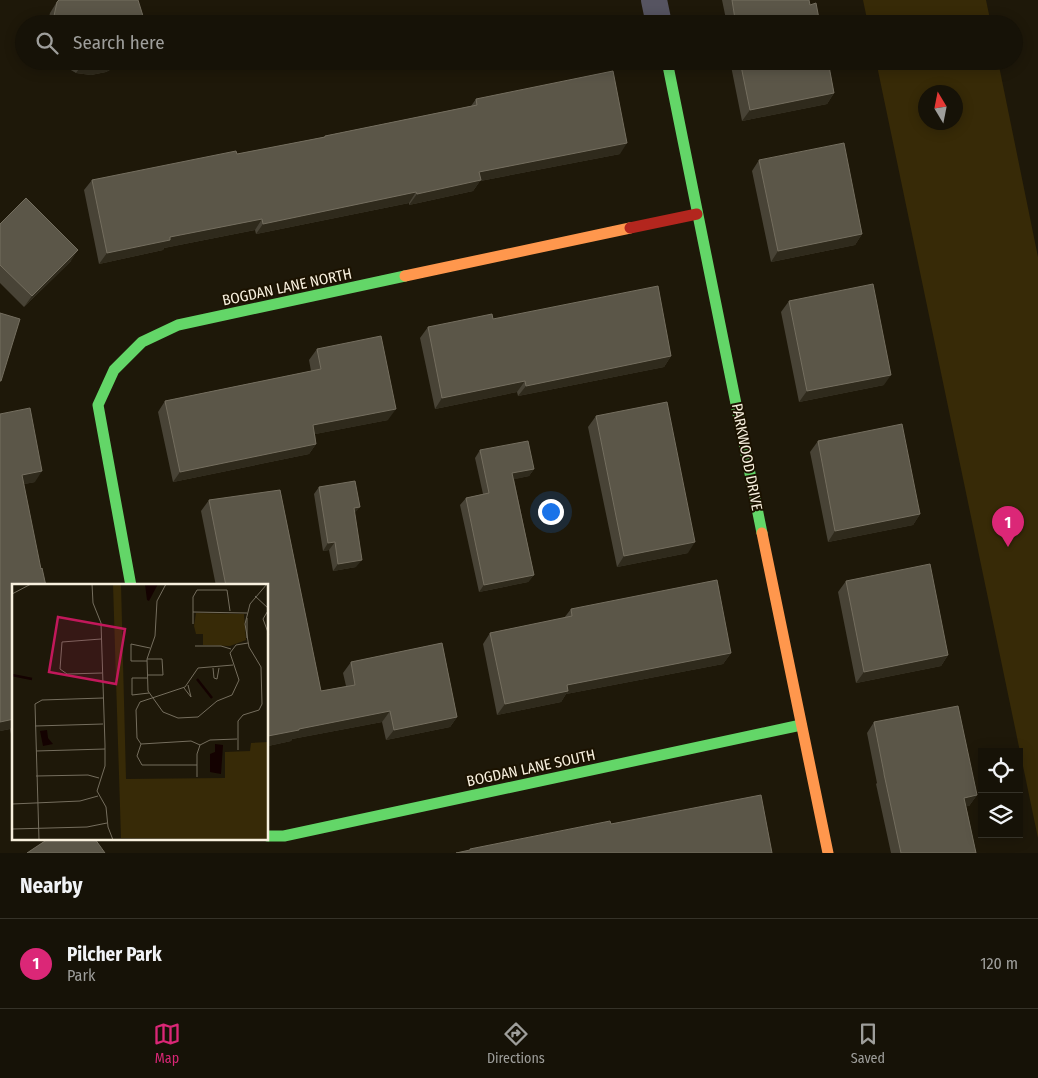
<!DOCTYPE html>
<html lang="en">
<head>
<meta charset="utf-8">
<style>
  body { margin:0; font-family:"Fira Sans Condensed",sans-serif; background:#1f1b11; color:#f1f3f6 }
  .controls { position:absolute; right:15px; bottom:15px; display:grid; overflow:hidden; border-radius:0px; box-shadow:0 2px 12px #0003 }
  .controls button { width:45px; height:45px; display:grid; place-items:center; padding:0; border:0; border-bottom:1px solid #353228; background:#161207; color:#f1f3f6; font:25px sans-serif }
  .compass { position:absolute; left:918px; top:85px; width:45px; height:45px; border-radius:50%; background:#161207; box-shadow:0 2px 12px #0003; rotate:350deg }
  .you { position:absolute; left:550px; top:511px; width:18px; height:18px; margin:-12px; border:4px solid #fff; border-radius:50%; background:#1a73e8; box-shadow:0 0 0 8px #1a73e833 }
  .badge { display:grid; place-items:center; width:32px; height:32px; border-radius:50%; background:#db2777; color:#fff; font-size:16px; font-weight:700 }
  .pin { position:absolute; translate:-50% -41px; filter:drop-shadow(0 1px 2px #0008) }
  .pin::after { content:''; position:absolute; top:26px; width:18px; height:15px; background:inherit; clip-path:polygon(0 0,100% 0,50% 100%) }
  .list { margin:0; padding:0; list-style:none }
  h2 { display:flex; justify-content:space-between; align-items:center; height:65px; margin:0; padding:0 20px; font-size:21px }
  h2 small { font-size:16px; font-weight:400; color:#9e9e9b }
  .list li { display:grid; grid-template-columns:32px 1fr auto; gap:15px; align-items:center; box-sizing:border-box; height:90px; padding:0 20px; border-top:1px solid #353228 }
  .list b { display:block; font-size:19px; white-space:nowrap }
  .list p { margin:0; font-size:16px; white-space:nowrap; color:#9e9e9b }
  .list em { font-size:16px; font-style:normal; color:#9e9e9b }
  .icon { flex:none; width:28px; height:28px; fill:none; stroke:currentColor; stroke-width:2; stroke-linecap:round; stroke-linejoin:round }
  .map { position:relative; flex:none; width:1038px; height:853px; overflow:hidden }
  .search { position:absolute; background:#161207; box-shadow:0 2px 12px #0003; left:15px; right:15px; top:15px; height:55px; display:flex; align-items:center; gap:12px; box-sizing:border-box; padding:0 18px; border-radius:28px; color:#9e9e9b; font-size:19px }
  .sheet { height:155px; background:#161207 }
  nav { display:flex; justify-content:space-around; align-items:center; box-sizing:border-box; height:70px; border-top:1px solid #353228; background:#161207; font-size:14px; color:#9e9e9b }
  nav a { display:grid; justify-items:center; gap:2px }
  nav .on { color:#db2777 }
  .map>svg:first-child { display:block }
  .green { fill:#372a07; fill-rule:evenodd }
  .lines { fill:none; stroke-linecap:round; stroke-linejoin:round }
  .street { stroke:#565461; stroke-width:26 }
  .fast { stroke:#63d668; stroke-width:11 }
  .slow { stroke:#ff974d; stroke-width:11 }
  .jam { stroke:#b3261e; stroke-width:11 }
  .wall { fill:#484336 }
  .shaded-wall { fill:#2f2a1c }
  .building { fill:#5b5648; stroke:#746e5f }
  .labels { text-anchor:middle; stroke-width:4; stroke-linejoin:round; paint-order:stroke }
  .street-label { font-size:15px; fill:#f8f0de; stroke:#1b1200 }
  .inset-river { fill:none; stroke:#140201; stroke-width:2.5 }
  .inset-road { fill:none; stroke:#756e5e; stroke-width:1 }
  .view { fill:#c2185b; fill-opacity:0.15; stroke:#c2185b; stroke-width:2.5 }
  .inset-edge { fill:none; stroke:#f8f0de; stroke-width:2.5 }
</style>
</head>
<body>
<div class="map">
<svg width="1038" height="853" viewBox="0 0 1038 853">
  <rect width="100%" height="100%" fill="#1e1809"/>
  <path class="green" d="M863,0H986L991,24H868Z
    M876,61H998L1038,257V838ZM926,92H956V122H926Z"/>
  <g class="lines">
    <path class="street" d="M654,0L659,24"/>
    <path class="fast" d="M667,61L762,533
      M131,586L98,405L114,370L142,342L178,325L405,276
      M268,836H284L801,725"/>
    <path class="slow" d="M405,276L630,228
      M762,533L828,853"/>
    <path class="jam" d="M630,228L697,214"/>
  </g>
  <path class="wall" d="M58,0H138L142,24H47L50,13Z
    M722,0H809L810,5L820,24H727Z
    M59,61H122L119,65L106,72L91,75L76,73L64,66Z
    M730,61H828L834,93L827,104L742,121Z
    M476,99L620,154L480,181L473,191L409,205V203L256,234L255,230L164,248L163,250L99,264L84,190L92,180L237,154L324,137L325,136L471,106Z
    M759,160L862,234L855,245L771,262L752,171Z
    M0,224L71,261L24,307L0,283Z
    M789,301L884,385L799,402L781,312Z
    M493,319L671,356L664,367L518,396L517,392L435,409L420,338L428,327Z
    M317,349L388,420L315,434L316,444L309,454L173,482L158,412L165,401L311,371L309,360Z
    M0,414L35,482L24,484L14,586V750L10,729L0,731Z
    M596,416L688,553L617,567L588,427Z
    M818,441L920,514L913,525L828,542L810,452Z
    M480,450L534,469L529,476L514,479L534,575L528,582L479,592L460,505L466,498L483,494L475,458Z
    M319,487L355,514L356,567L333,571L329,550L323,551L314,494Z
    M280,490L321,691L346,686L343,673L351,662L442,643L457,717L450,727L386,740L382,722L292,739L291,741L268,746V586H216L201,511L209,500Z
    M846,581L948,655L941,666L856,683L838,592Z
    M571,609L731,653L723,664L566,694L561,702L497,715L483,644L490,633L564,618Z
    M874,722L977,795L969,806H966L976,853H891L876,784L877,783L867,733Z"/>
  <path class="shaded-wall" d="M122,61L119,65L106,72L91,75L76,73L84,62Z
    M834,93L827,104L742,121L750,110Z
    M627,143L620,154L480,181L473,191L409,205L417,194L479,172Z
    M416,192L409,203L256,234L263,224Z
    M262,219L255,230L164,248L163,250L99,264L107,253L170,237Z
    M862,234L855,245L771,262L778,251Z
    M78,250L71,261L24,307L32,296Z
    M671,356L664,367L518,396L526,386Z
    M891,375L884,385L799,402L807,391Z
    M525,381L517,392L435,409L442,398Z
    M396,409L388,420L305,436L313,425Z
    M316,444L309,454L173,482L180,472Z
    M534,469L529,476L507,481L512,473Z
    M42,471L35,482L15,486L22,475Z
    M360,507L354,514V508Z
    M920,514L913,525L828,542L835,531Z
    M335,542L329,550L323,551L328,543Z
    M695,542L688,553L617,567L624,556Z
    M362,560L356,567L333,571L338,564Z
    M534,575L528,582L479,592L484,585Z
    M731,653L723,664L566,694L561,702L497,715L505,704L567,685Z
    M948,655L941,666L856,683L864,672Z
    M390,711L382,722L292,739L291,741L268,746V736L299,729Z
    M457,717L450,727L386,740L394,730Z
    M14,719V723L10,729L0,731V722Z
    M977,795L969,806L957,808L964,798Z"/>
  <path class="building" d="M59,0H138L143,16L142,24H54V16L57,2Z
    M732,0H809L810,5L816,3L820,24H732L731,20L735,19Z
    M83,61H114L99,64Z
    M740,61H828L834,93L750,110Z
    M613,71L627,143L479,172L481,180L417,194L416,192L263,224L262,219L170,237V240L107,253L92,180L236,151L237,154L325,137V136L477,105L476,99Z
    M844,143L862,234L778,251L759,160Z
    M26,198L78,250L32,296L0,265V224Z
    M873,284L891,375L807,391L789,301Z
    M658,286L671,356L526,386L525,381L442,398L428,327L492,314L493,319Z
    M0,313L20,319L1,381H0Z
    M381,336L396,409L313,425L316,444L180,472L165,401L321,369L317,349Z
    M667,402L695,542L624,556L596,416Z
    M30,408L42,471L22,475L41,569L42,568L46,586H14V719L0,722V414Z
    M902,424L920,514L835,531L818,441Z
    M528,441L534,469L512,473L534,575L484,585L466,498L489,493L480,450Z
    M355,481L360,507L354,508L362,560L338,564L335,542L328,543L319,487Z
    M280,490L321,691L355,685L351,662L442,643L457,717L394,730L390,711L299,729V730L268,736V586H226L209,500Z
    M930,564L948,655L864,672L846,581Z
    M717,580L731,653L567,685L568,691L505,704L490,633L572,616L571,609Z
    M958,706L977,795L964,798L976,853H901L884,774V773L874,722Z
    M761,795L772,853H456L470,850V849L610,821L611,824Z
    M48,839H95L105,853H27Z"/>
  <g class="labels">
    <g class="street-label">
      <text transform="translate(287 287) rotate(-12)" y="5">BOGDAN LANE NORTH</text>
      <text transform="translate(747 457) rotate(79)" y="5">PARKWOOD DRIVE</text>
      <text transform="translate(531 768) rotate(-12)" y="5">BOGDAN LANE SOUTH</text>
    </g>
  </g>
  <g transform="translate(12 584)">
    <rect width="256" height="256" fill="#1e1809"/>
    <path d="M101,0H109L114,195L213,194V168L238,167L239,159L256,158V256L109,254ZM184,29L232,30L234,56L218,62L191,61V50H184L182,42Z" fill="#372a07"/>
    <path d="M133,0H146L137,17L135,16ZM35,146L36,154L41,160L31,162L28,147ZM203,160L211,161L209,190L198,188V170L203,168Z" fill="#140201"/>
    <path class="inset-river" d="M0,91L20,95M185,95L200,114"/>
    <path class="inset-road" d="M80,0L81,19L89,39L93,161V182L85,207L94,223L96,243L101,256M154,0L145,17L143,52L135,75L136,107L151,128L166,134L186,133L205,117L220,111L227,96L218,69L224,61L236,59M0,10L19,0M243,12L257,25M257,25L251,35L257,51M181,28L235,29M235,34V54M181,40V13L185,6H215L218,27M89,55L50,58L48,85L55,90L90,89M183,62H209L219,65M135,75H150L151,91H135M135,77H119V60L138,64M201,84L202,94L205,95L207,84M135,94H120V111L137,109M172,104L179,113L176,101M23,142L91,140M129,160L125,154L124,126L128,118L173,103L186,84L221,81M129,160L125,172L130,181H185M129,160L179,157L188,161M226,166V137L231,131L247,126L250,120L249,83L237,63L233,40L238,20L255,0M24,167L93,165M24,192L76,191L87,194M185,193V170L188,161L198,156L225,155M0,220L68,217L86,212M0,245L75,243L95,239M27,256L23,120L30,116L91,114"/>
    <path class="view" d="M46,33L113,45L104,100L37,88Z"/>
    <rect width="256" height="256" class="inset-edge"/>
  </g>
</svg>
<div class="controls">
<button><svg class="icon" aria-label="locate" viewBox="0 0 24 24"><circle cx="12" cy="12" r="6"/><path d="M12 2v4M12 18v4M2 12h4M18 12h4"/></svg></button>
<button><svg class="icon" aria-label="layers" viewBox="0 0 24 24"><path d="M12 4l9 5-9 5-9-5zM3 14l9 5 9-5"/></svg></button>
</div>
<svg class="compass" viewBox="-18 -18 36 36"><path d="M0-13l5 13h-10z" fill="#e53935"/><path d="M0 13l5-13h-10z" fill="#9e9e9b"/></svg>
<div class="you"></div>
<div class="pin badge" style="left:1008px;top:547px">1</div>
<div class="search"><svg class="icon" aria-label="search" viewBox="0 0 24 24"><circle cx="10" cy="10" r="6"/><path d="M15 15l6 6"/></svg>Search here</div>
</div>
<section class="sheet">
<h2>Nearby<small></small></h2>
<ul class="list">
<li><span class="badge">1</span><div><b>Pilcher Park</b><p>Park</p></div><em>120 m</em></li>
</ul>
</section>
<nav>
<a class="on"><svg class="icon" aria-label="map" viewBox="0 0 24 24"><path d="M3 6l6-2 6 2 6-2v14l-6 2-6-2-6 2zM9 4v14M15 6v14"/></svg>Map</a>
<a><svg class="icon" aria-label="directions" viewBox="0 0 24 24"><path d="M12 3l9 9-9 9-9-9zM9 14v-3h6M13 9l2 2-2 2"/></svg>Directions</a>
<a><svg class="icon" aria-label="saved" viewBox="0 0 24 24"><path d="M7 4h10v16l-5-4-5 4z"/></svg>Saved</a>
</nav>
</body>
</html>
